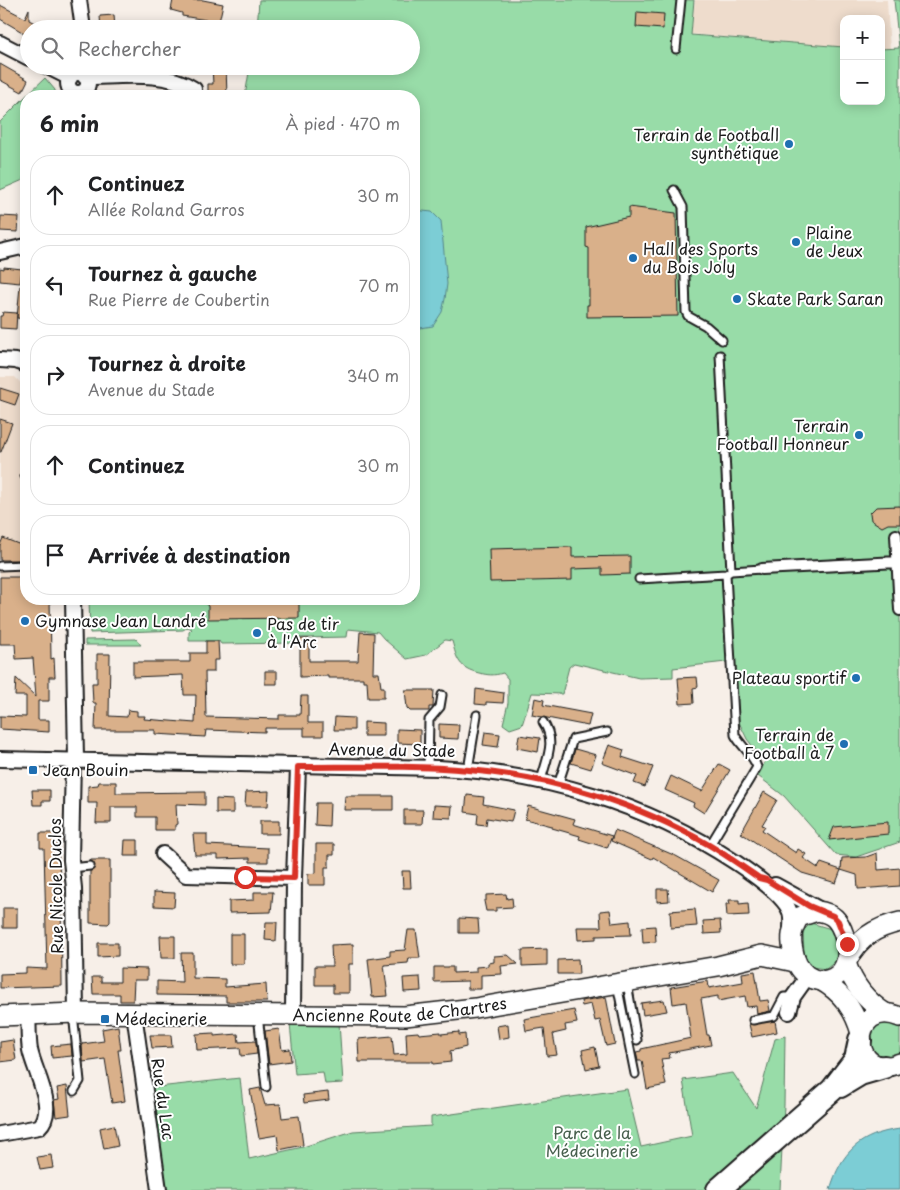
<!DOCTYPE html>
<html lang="fr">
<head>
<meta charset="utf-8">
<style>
  body { margin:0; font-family:"Playpen Sans",sans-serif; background:#f6f6f6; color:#202124 }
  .controls { position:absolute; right:15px; top:15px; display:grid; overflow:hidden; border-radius:10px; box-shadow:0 2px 12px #0003 }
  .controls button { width:45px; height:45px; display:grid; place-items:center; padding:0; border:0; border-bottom:1px solid #e0e0e0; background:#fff; color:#202124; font:25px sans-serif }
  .stop { position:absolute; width:15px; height:15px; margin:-11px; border:4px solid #d93025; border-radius:50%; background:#fff }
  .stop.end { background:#d93025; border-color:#fff; box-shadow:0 1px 5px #0008 }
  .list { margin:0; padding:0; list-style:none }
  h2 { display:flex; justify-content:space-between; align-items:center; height:65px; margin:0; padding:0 20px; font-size:21px }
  h2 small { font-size:16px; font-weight:400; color:#757577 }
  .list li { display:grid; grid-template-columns:32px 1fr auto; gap:15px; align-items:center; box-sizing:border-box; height:80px; margin:0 10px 10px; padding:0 10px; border:1px solid #e0e0e0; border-radius:20px }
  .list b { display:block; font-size:19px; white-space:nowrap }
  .list p { margin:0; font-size:16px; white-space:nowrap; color:#757577 }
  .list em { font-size:16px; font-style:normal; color:#757577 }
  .icon { flex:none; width:28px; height:28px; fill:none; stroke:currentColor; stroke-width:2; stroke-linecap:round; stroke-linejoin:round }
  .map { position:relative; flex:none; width:900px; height:1190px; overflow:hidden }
  .search { position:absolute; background:#fff; box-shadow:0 2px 12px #0003; left:20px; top:20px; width:400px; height:55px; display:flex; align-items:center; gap:12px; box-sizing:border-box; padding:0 18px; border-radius:28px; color:#757577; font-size:19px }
  .panel { position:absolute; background:#fff; box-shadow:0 2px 12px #0003; left:20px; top:90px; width:400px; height:515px; border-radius:20px }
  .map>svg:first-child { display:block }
  .built { fill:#eedccc }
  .green { fill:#98dca8; stroke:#5a7c62 }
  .water { fill:#7ccdd5; stroke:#56868b }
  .building { fill:#d9b08a; stroke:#1c1c1c }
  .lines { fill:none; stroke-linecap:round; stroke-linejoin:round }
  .service-casing { stroke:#1c1c1c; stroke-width:11 }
  .pedestrian-casing { stroke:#1c1c1c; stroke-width:14 }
  .minor-casing { stroke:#1c1c1c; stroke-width:18 }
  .secondary-casing { stroke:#1c1c1c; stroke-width:22 }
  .trunk-casing { stroke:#1c1c1c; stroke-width:26 }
  .service { stroke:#fff; stroke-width:7 }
  .pedestrian { stroke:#fff; stroke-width:10 }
  .minor { stroke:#fff; stroke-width:14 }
  .secondary { stroke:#fff; stroke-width:19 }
  .trunk { stroke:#fff; stroke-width:22 }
  .route { stroke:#d93025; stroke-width:6 }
  .poi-dot { fill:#1f6fb2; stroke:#fff; stroke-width:2 }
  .labels { text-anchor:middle; stroke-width:4; stroke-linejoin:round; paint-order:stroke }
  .poi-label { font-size:16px; fill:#1c1c1c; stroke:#fff; text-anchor:start }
  .street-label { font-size:16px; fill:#1c1c1c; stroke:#fff }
  .park-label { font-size:16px; fill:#475f4d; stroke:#fff }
</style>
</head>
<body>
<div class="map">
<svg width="900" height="1190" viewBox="0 0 900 1190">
  <rect width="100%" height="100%" fill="#f7efe8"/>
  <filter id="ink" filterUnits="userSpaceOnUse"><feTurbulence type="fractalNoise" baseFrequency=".02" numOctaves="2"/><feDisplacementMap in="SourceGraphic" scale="10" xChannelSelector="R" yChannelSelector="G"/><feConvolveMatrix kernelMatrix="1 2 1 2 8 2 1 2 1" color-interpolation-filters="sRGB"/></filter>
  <g filter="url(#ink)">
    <path class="built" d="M695,0H887L890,51H881V19H844V47L691,34Z
      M0,377H15L26,388V577H0Z"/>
    <path class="green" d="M259,0H694L691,35L844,47V101H881V49L899,48L894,0H900V842L856,857L836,855L784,796L758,776L765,762L747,739L738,720L735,661L673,668V677L639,678L574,663L569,667L562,694L532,693L522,725L510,729L503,724L508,703V679L503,673C493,676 488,675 479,673C459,668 457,660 452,641L445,640L426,655L407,659L384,639L378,632L348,629L347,637L299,638V643L221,644L219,641H189V632L192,629L188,627L183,630L90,633L89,599H414V96H245L250,66H411V29H257Z
      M45,78L55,90V96H26Z
      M26,96V154L23,180L0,190V122Z
      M136,639L141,645H85V640Z
      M811,923L831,929L837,951L836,961L826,969L811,967L804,953L803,931Z
      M339,1022L343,1083L325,1084L323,1072L295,1074L290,1024Z
      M883,1023L894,1024L900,1028V1052L888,1058C868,1053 861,1032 883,1023Z
      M785,1036L784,1105L780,1190H164L149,1088L240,1078L249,1159L303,1147L353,1131L431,1126V1117L627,1089L641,1147L692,1136L683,1080L733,1073L756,1108L775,1039Z"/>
    <path class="water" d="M414,210L432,212L441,221L447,284L445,299L442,312L433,326L414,329Z
      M900,1129V1190H830C841,1152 860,1134 900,1129Z"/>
    <path class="building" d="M173,0H203L223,4L219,22L182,16V13L171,10Z
      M0,5L25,18L29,9V20L46,29H29V36L0,19Z
      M637,12L664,14L663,29L636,27Z
      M114,15L115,29H101L100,16Z
      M0,64L28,80L22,92L0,80Z
      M212,66H226L227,96H208V84H213Z
      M629,207L676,213L678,316L587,317V305H589V248L586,247V227L629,217Z
      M1,216L19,217L18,232L0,231Z
      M4,267L22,269L20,283L0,281V268L4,269Z
      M20,286H26V319L17,318Z
      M3,312L17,313L16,329L0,328V316H2Z
      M0,388L19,394L15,405L0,400Z
      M0,419L12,423L1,452H0Z
      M900,506V524H888L882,527L871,520L870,513L876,507Z
      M3,538L26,547V560H0V545Z
      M572,547V557L630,556V574L602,575V568L572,569V580L490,582L489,549Z
      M0,577H26V599H50L51,659L54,658L55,677H49V701H38V720H49V732L0,729V716L26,717V696H15L16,678L36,697L33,658L16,659L15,644H0Z
      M200,599H299V618L208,619V606Z
      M360,632L374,633L373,673H379L381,687H384V698H368L367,681H363V678H328V676L300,677V639H309V661H358Z
      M206,641H218L219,660H214V672H205L206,717L279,719V715H300L301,696H308V723H323V736H304V728H265V732L206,730L205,737L155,734V730H95L96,703H93L92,683H97V654H110L109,716L127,717L128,710L137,711V716H145L144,719L195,723L196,695H184L183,675L133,677V662H190V653H206Z
      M265,671H277V684H265Z
      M697,677L698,687L693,688L694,703L680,704L678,678Z
      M476,689L504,693L503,703L486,702V705L475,704Z
      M405,690H434L433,707H429V711H410L407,708Z
      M535,698L544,700L543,705L591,714L588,726L532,715Z
      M335,717L354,718V730H334Z
      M364,722L384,723V736H364Z
      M439,724L459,725L458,739L439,738Z
      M397,729L420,730V744L397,743Z
      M485,732L500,734L498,747L483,745Z
      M519,735L540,738L538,752L517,748Z
      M609,745L624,750L622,757L653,767L645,787L634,783L637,776L602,763Z
      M575,749L596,755L591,769L571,763Z
      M719,764L730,770L704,813L693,806L694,803L665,790L671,776L702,791Z
      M99,782H116V793L205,792V805L176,804L177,824L175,825V830H155V817H137V807H111V823H96L97,803H88V786L98,785Z
      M32,790H50V801H42V805H33Z
      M269,791L268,806H245L246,792Z
      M764,792L777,800L762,825L765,826L762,830L796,853L798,849L806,854L803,858L818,868L821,863L841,870L836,883L802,873L741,833Z
      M467,795L484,797L483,804L514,810L511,822L487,818L486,825L477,824L478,814L465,812Z
      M345,796H393V810H344Z
      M216,799L233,800V813H216Z
      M316,803H330L329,826L315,825Z
      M434,805L452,806L451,818L433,817Z
      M528,806L575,819L573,824L612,836L607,848L579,839L580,836L552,828V826L525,819Z
      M404,810H423L422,824H404Z
      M260,821H279V834H260Z
      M888,822V834L829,840L834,827Z
      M615,830L676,856L719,880L712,892L653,857L652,859L611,841Z
      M40,833H57L61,893L62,986L0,988V974L26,973V968L47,969L44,848H40Z
      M193,834H207V845L268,848V862H250V858L218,859V855H195Z
      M125,840H138V856H124Z
      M316,844H334V855H329V867H325V885H308V874L316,873Z
      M877,853L878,870L900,868V886L858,889L857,875L841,870L842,858L866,857Z
      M90,860H110V922L108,924L90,923V871L95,866Z
      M402,871H410L411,888H403Z
      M657,889H668L669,901L657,902Z
      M154,892L175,893L174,907L154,906Z
      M254,892H273L271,912L229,913V901L254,900Z
      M506,894L507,899L512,898L513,907L496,908V911H486L484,901H486V895Z
      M729,900H739V904L748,903L749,915L727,916L726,904H730Z
      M3,908H17V928H3Z
      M695,909L697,926L671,928L670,911Z
      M610,910L612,923L630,921L631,935L596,936V939L578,940L577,927H601L600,911Z
      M459,918L478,919L479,933H459Z
      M720,920L721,933L704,934L703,921Z
      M266,922H277L276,941L265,940Z
      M655,926L656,942L643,943L642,927Z
      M408,930H416L420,958H409L408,963L384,965L388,996L372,997L368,959L390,956V951L405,950Z
      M230,934H244V964H230Z
      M160,936H175V958H161Z
      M98,943H118V956L98,957Z
      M353,944V964H349V993H333V985H315V966H332L331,945Z
      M547,949V965L522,966V950Z
      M181,953H193V978L225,979V987L266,984L267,1002H226V996L157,995V981L182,982Z
      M508,955L518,964L501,966L502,974L481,975V989H468V981L434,982V967H453V973L476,972V967L488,966V963L494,962V956Z
      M578,959L579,974H558V960Z
      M120,968L147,969V980H134L133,1001H120V994H93L92,977H101V982H120Z
      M755,971L760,1001L768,1000L770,1011L757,1014L756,1006L747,1007L745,996L718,1001V996L701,999L707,1035H709L711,1045L669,1053L670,1058L661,1059L666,1085L647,1089L642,1061H638L636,1052L641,1051V1049L691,1038L686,1002L673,1004L671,987L708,981L709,988L743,982L742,973Z
      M420,977L421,991L404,992L403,978Z
      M606,997L615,1044L606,1046L600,1020L595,1021L591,1004L582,1006L581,1001Z
      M664,1000L667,1011L643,1015L641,1003Z
      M574,1010L577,1023L565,1025L566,1031L553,1034L557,1055L547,1056L544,1028L526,1031L524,1019Z
      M775,1021L777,1032L752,1037L749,1024Z
      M508,1024L509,1037L499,1039L497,1026Z
      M118,1026L121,1050H118L125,1101L112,1103L105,1059L83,1062L82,1044L104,1041L102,1029Z
      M279,1029L282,1050L290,1049L291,1061L269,1064L265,1031Z
      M418,1032L419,1034L441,1032V1034L459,1032V1035L465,1034L466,1047L450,1051L451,1062L433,1064V1062H359L358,1039L392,1036L394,1055L407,1054L406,1033Z
      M214,1033V1036L238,1034L239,1042L256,1041L257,1054L241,1056L240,1048L197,1050L196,1034Z
      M150,1035H171L172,1047L152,1048Z
      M13,1040L16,1060L0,1062V1042Z
      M71,1044L72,1056L52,1058L51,1046Z
      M595,1047L599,1066L586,1069L582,1050Z
      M67,1086L70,1115L56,1117L54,1100L59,1099L57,1088Z
      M260,1088L265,1105L280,1104L282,1118L299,1116L303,1145L279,1150L277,1135L259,1138L250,1090Z
      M328,1092L329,1100L304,1103L303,1095Z
      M114,1125L118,1146L104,1149L100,1128Z
      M51,1155L53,1168L40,1170L37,1157Z"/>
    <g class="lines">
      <defs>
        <path id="service" d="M676,49L681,0
          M674,190L683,207L686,312L688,316L706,326L722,340
          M720,355L731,571
          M25,476H26
          M0,566L26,565
          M639,579L726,574L731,571L762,569
          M428,768L429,720L440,707L442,695
          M468,770L477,715
          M541,781C546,759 557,742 543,722
          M558,785L573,739L607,732
          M710,845L757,767C753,755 741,746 735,735L726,574
          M72,868L90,866
          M627,983L637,1040
          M617,984L635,1074
          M73,1013L80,1081L74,1091
          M258,1015L266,1087
          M753,1020L774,1016L784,997H793"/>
        <path id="pedestrian" d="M896,535L900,610
          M762,569L898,562"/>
        <path id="minor" d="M79,0L83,29
          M0,43L29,58
          M46,66L70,78
          M68 83a10 10 0 1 1 20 0a10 10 0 1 1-20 0Z
          M85,77C119,77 165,70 194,89V96
          M0,252L26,246
          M0,360L16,361L26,365
          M73,599L76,759
          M0,759L438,768C544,773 647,804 735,862C750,872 784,895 790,912C792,918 791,925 791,931
          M73,759L71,860L74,888L76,1013
          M163,854L186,875L294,878
          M775,885L824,912
          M789,1012L793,997L808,976
          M134,1013L159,1190
          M293,1015L294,878L298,767
          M0,1134L39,1127C58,1110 34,1071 30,1050C28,1038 29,1026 28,1014"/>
        <g id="secondary">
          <path d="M817,911C833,913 839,920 844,935C862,985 801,999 793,950C790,937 792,929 799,917Z"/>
          <path d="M848,959C859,937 877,927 900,922"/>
          <path d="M846,963C853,984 866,1001 885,1013"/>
          <path d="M820,980C842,992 854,1009 861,1033"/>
          <path id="s1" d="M0,1016L76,1013L405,1016L475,1008L718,966L762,955L795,962"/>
          <path d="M900,1017C849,996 847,1084 900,1063"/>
        </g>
        <path id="trunk" d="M840,1086L860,1074L884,1067
          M718,1190L832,1090L856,1059L860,1040"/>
      </defs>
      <use href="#service" class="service-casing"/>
      <use href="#pedestrian" class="pedestrian-casing"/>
      <use href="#minor" class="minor-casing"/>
      <use href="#secondary" class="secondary-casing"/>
      <use href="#trunk" class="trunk-casing"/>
      <use href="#service" class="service"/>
      <use href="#pedestrian" class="pedestrian"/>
      <use href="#minor" class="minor"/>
      <use href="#secondary" class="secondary"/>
      <use href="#trunk" class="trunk"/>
    </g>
  </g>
  <g class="lines" filter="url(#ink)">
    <path class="route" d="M245,877L294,878L298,767C355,767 413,765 469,770C552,777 637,803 709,845C726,855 743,867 759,878L767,880L809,906L833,916L838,921L847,944"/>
  </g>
  <g class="poi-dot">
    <circle cx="789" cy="144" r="5"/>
    <circle cx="796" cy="242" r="5"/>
    <circle cx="633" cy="258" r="5"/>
    <circle cx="737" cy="299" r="5"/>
    <circle cx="859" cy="435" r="5"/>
    <circle cx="25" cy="621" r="5"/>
    <circle cx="257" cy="633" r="5"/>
    <circle cx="856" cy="678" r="5"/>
    <circle cx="844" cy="744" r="5"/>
    <rect x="28" y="765" width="10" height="10" rx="2.5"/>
    <rect x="100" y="1014" width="10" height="10" rx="2.5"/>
  </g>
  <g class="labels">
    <g class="poi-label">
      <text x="779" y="141" text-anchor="end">Terrain de Football<tspan x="779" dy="18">synthétique</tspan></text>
      <text x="806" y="239">Plaine<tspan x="806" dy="18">de Jeux</tspan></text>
      <text x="643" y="255">Hall des Sports<tspan x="643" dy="18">du Bois Joly</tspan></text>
      <text x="747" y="305">Skate Park Saran</text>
      <text x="849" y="432" text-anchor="end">Terrain<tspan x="849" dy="18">Football Honneur</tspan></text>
      <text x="35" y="627">Gymnase Jean Landré</text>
      <text x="267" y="630">Pas de tir<tspan x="267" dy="18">à l'Arc</tspan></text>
      <text x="846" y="684" text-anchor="end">Plateau sportif</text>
      <text x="834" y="741" text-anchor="end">Terrain de<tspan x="834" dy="18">Football à 7</tspan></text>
      <text x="43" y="776">Jean Bouin</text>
      <text x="115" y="1025">Médecinerie</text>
    </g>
    <g class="street-label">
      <text transform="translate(392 750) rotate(1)" y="6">Avenue du Stade</text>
      <text transform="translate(56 886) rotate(-91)" y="6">Rue Nicole Duclos</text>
      <text dy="6" stroke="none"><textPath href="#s1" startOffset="400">Ancienne Route de Chartres</textPath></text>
      <text transform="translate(163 1099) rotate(82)" y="6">Rue du Lac</text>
    </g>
    <g class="park-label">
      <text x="592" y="1139">Parc de la<tspan x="592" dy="18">Médecinerie</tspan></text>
    </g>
  </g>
</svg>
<div class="controls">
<button>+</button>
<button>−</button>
</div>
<div class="stop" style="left:245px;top:877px"></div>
<div class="stop end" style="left:847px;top:944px"></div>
<div class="search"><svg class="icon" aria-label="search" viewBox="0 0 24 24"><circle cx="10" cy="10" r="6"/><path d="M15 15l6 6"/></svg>Rechercher</div>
<section class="panel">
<h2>6 min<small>À pied · 470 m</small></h2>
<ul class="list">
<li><svg class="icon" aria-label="ahead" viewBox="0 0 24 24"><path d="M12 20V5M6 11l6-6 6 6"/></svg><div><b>Continuez</b><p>Allée Roland Garros</p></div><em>30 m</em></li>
<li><svg class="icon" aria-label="left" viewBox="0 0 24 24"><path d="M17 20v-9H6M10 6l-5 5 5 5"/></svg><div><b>Tournez à gauche</b><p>Rue Pierre de Coubertin</p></div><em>70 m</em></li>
<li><svg class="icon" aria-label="right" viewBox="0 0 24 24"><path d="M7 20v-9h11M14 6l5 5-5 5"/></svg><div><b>Tournez à droite</b><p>Avenue du Stade</p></div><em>340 m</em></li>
<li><svg class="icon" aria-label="ahead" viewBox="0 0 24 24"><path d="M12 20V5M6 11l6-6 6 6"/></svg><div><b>Continuez</b></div><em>30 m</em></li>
<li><svg class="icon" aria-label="arrive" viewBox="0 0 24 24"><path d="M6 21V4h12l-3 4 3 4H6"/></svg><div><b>Arrivée à destination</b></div></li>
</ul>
</section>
</div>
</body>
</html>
